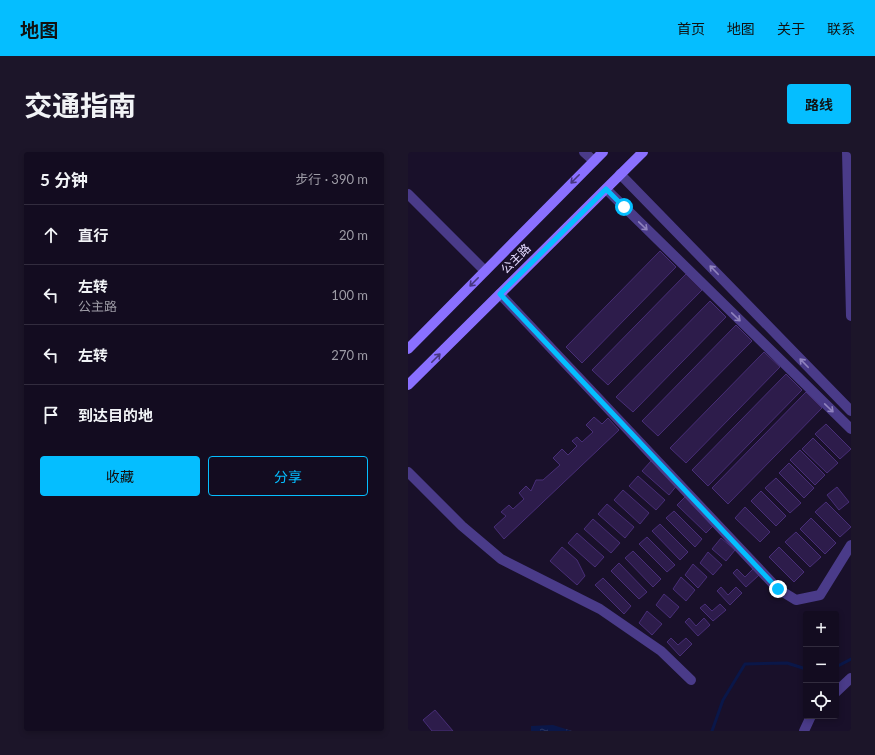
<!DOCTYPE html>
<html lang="zh">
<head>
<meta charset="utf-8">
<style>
  body { margin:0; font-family:Lato,"Noto Sans SC",sans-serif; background:#1c1529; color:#f1f3f6 }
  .controls { position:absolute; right:12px; bottom:12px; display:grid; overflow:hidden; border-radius:4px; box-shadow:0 2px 6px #0003 }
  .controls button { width:36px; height:36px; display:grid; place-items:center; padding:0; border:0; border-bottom:1px solid #322c3e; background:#130c20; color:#f1f3f6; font:20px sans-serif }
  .stop { position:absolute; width:12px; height:12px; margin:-9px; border:3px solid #05beff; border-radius:50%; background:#fff }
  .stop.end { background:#05beff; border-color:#fff; box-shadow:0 1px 4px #0008 }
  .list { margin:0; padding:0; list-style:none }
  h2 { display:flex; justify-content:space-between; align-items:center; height:52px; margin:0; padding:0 16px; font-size:17px }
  h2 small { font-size:13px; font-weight:400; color:#9d9ba5 }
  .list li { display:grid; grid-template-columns:26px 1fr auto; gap:12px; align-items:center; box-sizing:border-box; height:60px; padding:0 16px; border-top:1px solid #322c3e }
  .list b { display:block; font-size:15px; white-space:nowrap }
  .list p { margin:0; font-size:13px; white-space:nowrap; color:#9d9ba5 }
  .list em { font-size:13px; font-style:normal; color:#9d9ba5 }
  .actions { display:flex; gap:8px; padding:12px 16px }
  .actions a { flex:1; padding:9px 0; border:1px solid #05beff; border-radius:4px; text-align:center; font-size:14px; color:#05beff }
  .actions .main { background:#05beff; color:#111 }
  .icon { flex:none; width:22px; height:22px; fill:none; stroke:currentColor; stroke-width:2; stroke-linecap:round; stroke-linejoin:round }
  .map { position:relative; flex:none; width:443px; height:579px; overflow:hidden; border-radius:4px }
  header { display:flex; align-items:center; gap:24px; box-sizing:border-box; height:56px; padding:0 20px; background:#05beff; color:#111 }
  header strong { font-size:19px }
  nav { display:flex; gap:22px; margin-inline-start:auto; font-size:14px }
  .intro { display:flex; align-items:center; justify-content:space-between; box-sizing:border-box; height:96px; padding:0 24px }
  h1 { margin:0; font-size:28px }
  .button { padding:10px 18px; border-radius:4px; background:#05beff; color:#111; font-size:14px; font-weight:700 }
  main { display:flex; gap:24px; padding:0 24px }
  aside { flex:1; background:#130c20; border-radius:4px; box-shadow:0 2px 6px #0003 }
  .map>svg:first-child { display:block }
  .water { fill:url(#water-ripples) }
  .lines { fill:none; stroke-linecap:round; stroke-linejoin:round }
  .stream { stroke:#0a1749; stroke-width:3 }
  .building { fill:#2d1c4b; stroke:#482e77 }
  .minor { stroke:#4a3b89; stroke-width:10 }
  .tertiary { stroke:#4a3b89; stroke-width:10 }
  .secondary { stroke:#8a70ff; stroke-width:10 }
  .oneway { stroke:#46367f }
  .oneway2 { stroke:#8f82be }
  .route { stroke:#05beff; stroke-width:5 }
  .labels { text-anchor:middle; stroke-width:3.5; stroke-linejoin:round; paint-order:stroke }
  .street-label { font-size:12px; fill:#e3d9ff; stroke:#19102a }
</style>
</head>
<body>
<header>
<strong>地图</strong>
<nav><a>首页</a><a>地图</a><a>关于</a><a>联系</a></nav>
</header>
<div class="intro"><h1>交通指南</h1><a class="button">路线</a></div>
<main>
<aside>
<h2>5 分钟<small>步行 · 390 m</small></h2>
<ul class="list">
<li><svg class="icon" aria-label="ahead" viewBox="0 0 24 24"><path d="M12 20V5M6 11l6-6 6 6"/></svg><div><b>直行</b></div><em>20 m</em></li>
<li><svg class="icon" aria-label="left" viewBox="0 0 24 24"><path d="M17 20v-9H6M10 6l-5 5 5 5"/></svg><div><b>左转</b><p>公主路</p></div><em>100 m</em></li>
<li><svg class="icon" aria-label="left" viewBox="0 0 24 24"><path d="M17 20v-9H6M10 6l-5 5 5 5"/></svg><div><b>左转</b></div><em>270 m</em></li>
<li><svg class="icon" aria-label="arrive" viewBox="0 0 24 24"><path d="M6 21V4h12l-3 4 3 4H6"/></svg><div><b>到达目的地</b></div></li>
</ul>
<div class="actions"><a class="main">收藏</a><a>分享</a></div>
</aside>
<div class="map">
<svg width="443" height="579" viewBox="0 0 443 579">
  <defs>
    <pattern id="water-ripples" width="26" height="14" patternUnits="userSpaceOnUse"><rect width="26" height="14" fill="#0a1749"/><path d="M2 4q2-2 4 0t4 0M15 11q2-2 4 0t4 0" fill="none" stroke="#2e3864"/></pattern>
  </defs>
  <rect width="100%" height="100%" fill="#19102a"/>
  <path class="water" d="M145,573L164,579H123V574Z"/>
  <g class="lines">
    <path class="stream" d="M428,515L443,507
      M304,579L315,548L337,512L379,511L398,517"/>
  </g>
  <path class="building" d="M252,99L268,115L174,211L158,195Z
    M278,122L294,138L200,233L184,218Z
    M302,149L318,165L225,260L208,245Z
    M328,173L344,189L250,284L234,269Z
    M356,200L372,215L278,311L262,296Z
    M378,222L394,238L300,334L284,318Z
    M398,240L414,256L320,352L304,336Z
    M186,265L194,272L200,266L211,278L96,387L86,375L98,364L93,360L101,353L105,357L116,347L111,341L118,334L123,339L128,328H135L152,313L145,306L154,297L160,303L169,294L164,289L169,285L174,290L185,280L178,273Z
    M418,272L443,297L432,307L407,282Z
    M405,286L430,311L419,321L394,297Z
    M392,298L417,323L407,333L382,308Z
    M243,309L270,332L261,343L234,319Z
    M381,311L406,336L396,346L371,321Z
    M230,324L257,348L248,358L221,334Z
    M368,326L393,351L382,361L357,336Z
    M429,335L441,350L431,358L419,343Z
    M215,338L241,361L232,372L206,348Z
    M353,339L378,364L368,374L343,349Z
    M277,345L305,374L298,381L269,353Z
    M418,350L443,375L432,385L407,360Z
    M199,352L226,375L217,386L190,362Z
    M337,355L362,380L352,390L327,366Z
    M266,359L294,387L287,395L258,366Z
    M403,366L428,391L417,402L392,377Z
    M185,367L212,391L203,401L176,377Z
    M252,372L280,400L272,408L244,379Z
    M388,380L413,405L402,415L377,390Z
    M169,381L196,405L187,415L160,391Z
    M239,385L267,413L259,420L231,392Z
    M313,386L327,398L318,409L304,397Z
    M154,395L169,408L177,424L169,433L142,409Z
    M371,395L396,420L386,430L361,405Z
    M225,399L253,427L245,435L217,406Z
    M300,400L314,413L305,423L292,411Z
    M211,411L239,440L231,447L203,419Z
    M285,412L299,425L290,436L277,423Z
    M329,417L337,425L345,417L351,423L338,435L325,421Z
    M273,425L287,438L278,449L265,437Z
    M195,426L223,454L216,462L187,433Z
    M313,435L320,443L328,435L334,441L322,453L309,439Z
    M256,442L271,455L262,466L248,453Z
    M297,452L304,459L312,452L318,458L305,469L292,456Z
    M239,459L254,472L244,483L231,471Z
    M281,466L288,474L296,466L302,473L290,484L277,470Z
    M263,486L270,493L278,486L284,492L272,504L259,490Z
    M27,558L45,579H24L15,568Z"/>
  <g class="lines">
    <path class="minor" d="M439,0L443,164
      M212,22L443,259
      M198,37L443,277
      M0,42L77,119
      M92,142L370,437L388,448L412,443L443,393
      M0,320L54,374L93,407L192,457L253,499L283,528
      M428,540L443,526
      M396,579L403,564"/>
    <path class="tertiary" d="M176,0L186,9"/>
    <path class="secondary" d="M0,197L195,0
      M0,233L235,0"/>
  </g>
  <defs><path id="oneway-shaft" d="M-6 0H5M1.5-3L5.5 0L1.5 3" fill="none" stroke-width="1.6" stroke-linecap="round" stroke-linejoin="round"/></defs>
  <g class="oneway">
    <use href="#oneway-shaft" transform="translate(167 27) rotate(135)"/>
    <use href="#oneway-shaft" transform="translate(66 130) rotate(135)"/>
    <use href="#oneway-shaft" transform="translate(28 206) rotate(-45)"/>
  </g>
  <g class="oneway2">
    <use href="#oneway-shaft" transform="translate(235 74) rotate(44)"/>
    <use href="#oneway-shaft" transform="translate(306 118) rotate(-134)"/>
    <use href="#oneway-shaft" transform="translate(328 165) rotate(44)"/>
    <use href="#oneway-shaft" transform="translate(396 211) rotate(-134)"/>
    <use href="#oneway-shaft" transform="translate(421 256) rotate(44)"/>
  </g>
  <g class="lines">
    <path class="route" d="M216,55L198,37L92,142L370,437"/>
  </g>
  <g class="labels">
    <g class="street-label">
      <text transform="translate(108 107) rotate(-45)" y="4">公主路</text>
    </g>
  </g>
</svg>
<div class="controls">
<button>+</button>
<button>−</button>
<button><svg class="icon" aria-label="locate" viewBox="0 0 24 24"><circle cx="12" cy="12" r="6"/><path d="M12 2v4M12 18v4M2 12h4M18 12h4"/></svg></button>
</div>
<div class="stop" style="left:216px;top:55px"></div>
<div class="stop end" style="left:370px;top:437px"></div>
</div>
</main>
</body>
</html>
